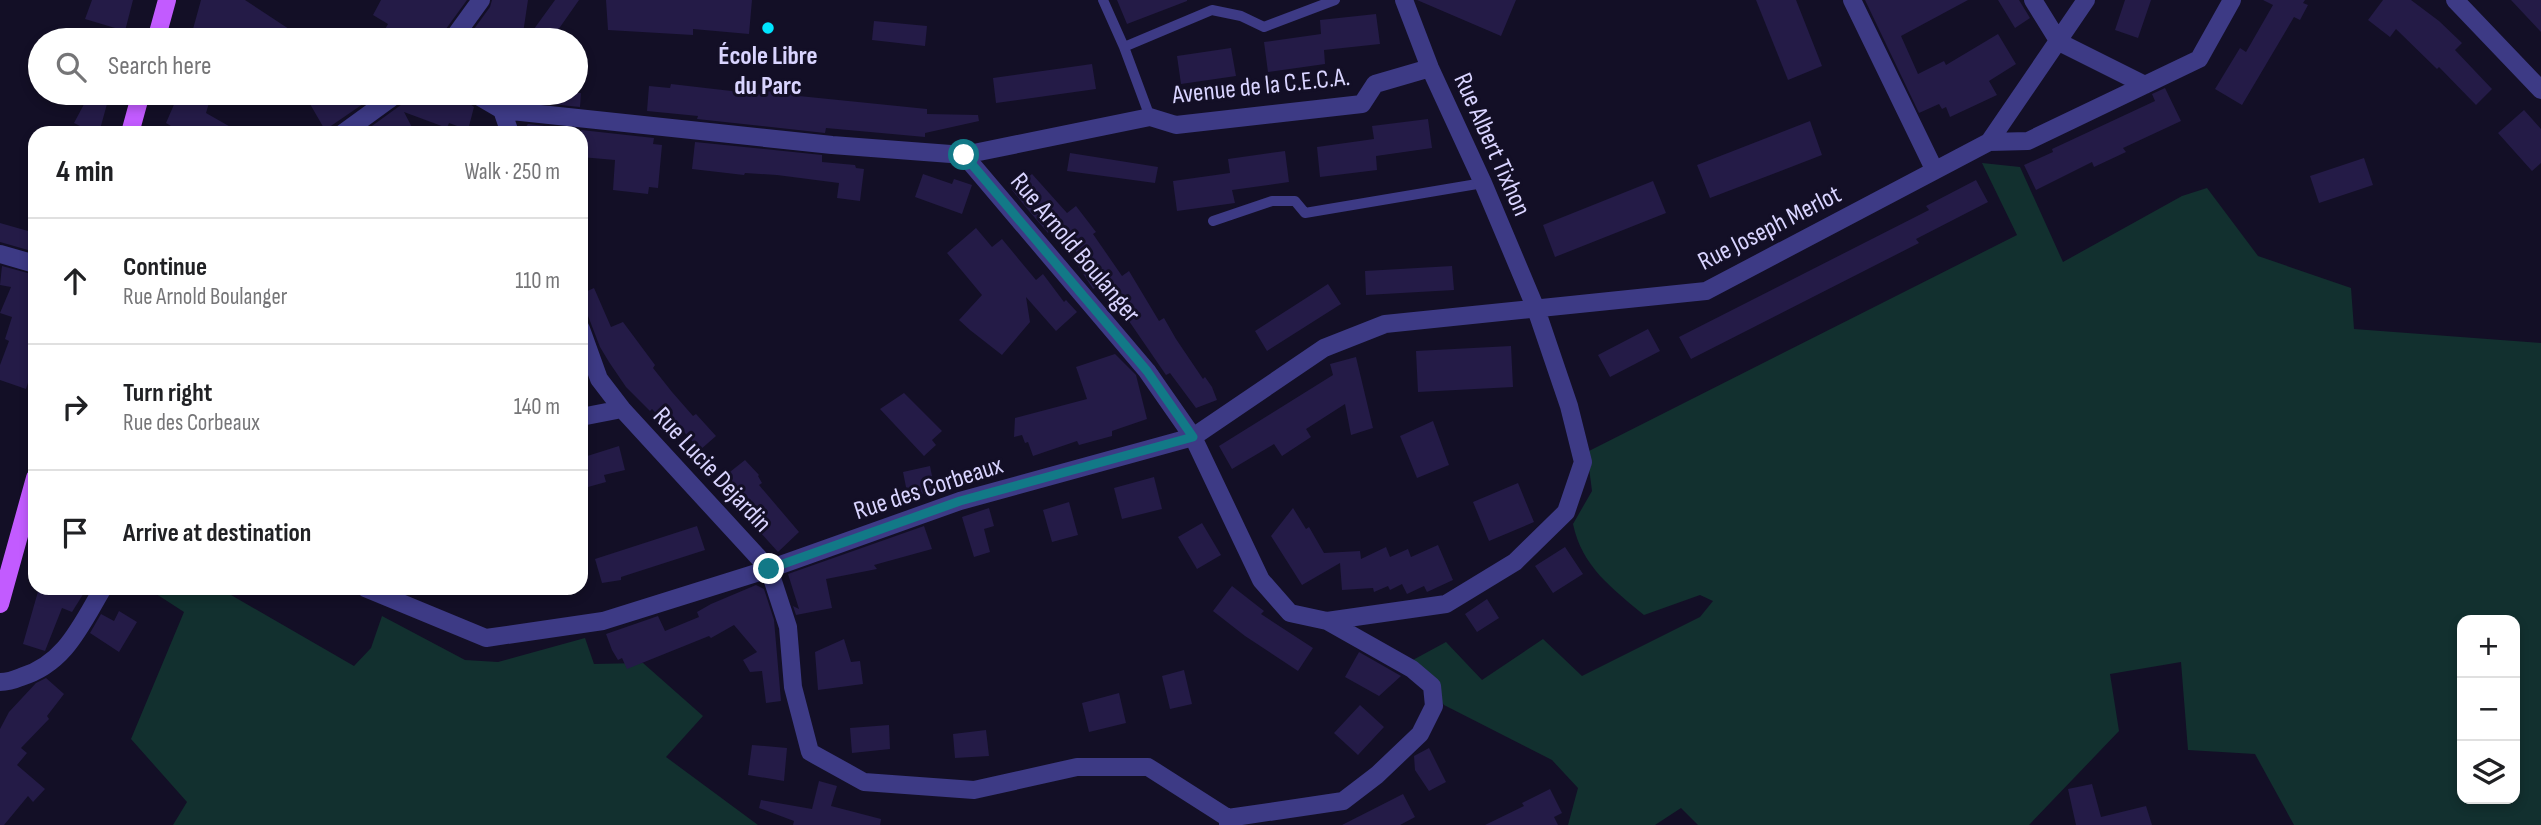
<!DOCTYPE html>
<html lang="en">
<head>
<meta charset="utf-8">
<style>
  body { margin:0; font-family:"Sofia Sans Condensed",sans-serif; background:#f6f6f6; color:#202124 }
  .controls { position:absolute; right:21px; bottom:21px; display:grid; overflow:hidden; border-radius:14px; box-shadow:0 4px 10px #0003 }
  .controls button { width:63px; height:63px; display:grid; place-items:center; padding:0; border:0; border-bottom:2px solid #e0e0e0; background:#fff; color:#202124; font:35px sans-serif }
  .stop { position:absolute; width:21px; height:21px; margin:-16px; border:5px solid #127987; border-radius:50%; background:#fff }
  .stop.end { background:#127987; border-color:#fff; box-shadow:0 2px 7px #0008 }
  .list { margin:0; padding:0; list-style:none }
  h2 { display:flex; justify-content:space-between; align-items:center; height:91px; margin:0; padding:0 28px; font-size:30px }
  h2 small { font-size:23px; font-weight:400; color:#757577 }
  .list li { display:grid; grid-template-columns:46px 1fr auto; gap:21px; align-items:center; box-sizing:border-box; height:126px; padding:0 28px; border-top:2px solid #e0e0e0 }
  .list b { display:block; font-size:26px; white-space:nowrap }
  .list p { margin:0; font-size:23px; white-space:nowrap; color:#757577 }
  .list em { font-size:23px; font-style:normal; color:#757577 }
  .icon { flex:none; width:38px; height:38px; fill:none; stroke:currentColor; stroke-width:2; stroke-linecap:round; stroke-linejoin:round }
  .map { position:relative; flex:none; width:2541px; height:825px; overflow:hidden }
  .search { position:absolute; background:#fff; box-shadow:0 4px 10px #0003; left:28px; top:28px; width:560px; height:77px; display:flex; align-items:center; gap:18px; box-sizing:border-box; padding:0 24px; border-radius:38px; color:#757577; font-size:26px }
  .panel { position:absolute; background:#fff; box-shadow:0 4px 10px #0003; left:28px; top:126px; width:560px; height:469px; border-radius:21px }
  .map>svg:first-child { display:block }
  .green { fill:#12302f; fill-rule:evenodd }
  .building { fill:#241b47 }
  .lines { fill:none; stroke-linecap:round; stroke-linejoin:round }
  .service { stroke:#3d3a85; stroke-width:10 }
  .minor { stroke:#3d3a85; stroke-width:18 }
  .primary { stroke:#c25bff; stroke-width:18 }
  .route { stroke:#127987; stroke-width:9 }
  .poi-dot { fill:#00e5ff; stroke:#130f26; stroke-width:2.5 }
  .labels { text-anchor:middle; stroke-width:6; stroke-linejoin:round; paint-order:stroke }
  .poi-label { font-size:26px; font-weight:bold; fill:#d9d4ff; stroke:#130f26 }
  .street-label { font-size:26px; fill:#d9d4ff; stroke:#130f26 }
</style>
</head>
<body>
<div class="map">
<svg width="2541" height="825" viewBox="0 0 2541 825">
  <rect width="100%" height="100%" fill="#130f26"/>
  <path class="green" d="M1982,163L2020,167L2063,262L2182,196L2207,188L2258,256L2351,288L2354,329L2541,343V825H2294L2255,754L2188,750L2181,662L2110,674L2119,731L2029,825H1698L1681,808L1655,825H1568L1578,788L1552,760L1444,705L1411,661L1446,642L1482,680L1543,639L1582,676L1700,617L1713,601L1700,595L1644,615C1613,589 1582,567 1573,524L1592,491L1587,452L2017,235ZM2462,620H2515V799H2462Z
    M147,588H219L354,666L371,648L382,616L465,660L498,662L585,638L594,664L643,663L703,716L666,757L758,825H173L187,802L131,739L184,612Z"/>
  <path class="building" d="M92,0H133L125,31L85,19Z
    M201,0H245L289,29L280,40H190Z
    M381,0H467L443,33L441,40H379L388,24L373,15Z
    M492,0H528L522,40H466L490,7Z
    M555,0H579L551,40H526Z
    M606,0H752L749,34L693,29V35L608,30Z
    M1117,0H1187V1L1127,24Z
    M1417,0H1516L1501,36Z
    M1756,0H1796L1822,66L1788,80Z
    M1865,0H1968L1901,36L1918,74L1944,61L1946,65L1998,34L2016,64L1989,81L1997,95L1950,117L1946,107L1942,109L1939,104L1919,113Z
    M1998,0H2019L2030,18L2015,28Z
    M2125,0H2151L2138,38L2115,30Z
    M2263,0H2305L2303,3L2308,5L2300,20L2294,17L2242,105L2215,89L2240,48L2246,52L2273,5Z
    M2383,0H2411L2439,21L2462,43L2455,50L2492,89L2476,105L2439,67L2437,69L2396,29L2390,37L2368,20Z
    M2511,0H2541V32Z
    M1376,14L1380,44L1324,50L1325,64L1268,72L1264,42L1321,34L1320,20Z
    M874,21L927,26L925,46L872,40Z
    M1231,48L1236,76L1181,84L1177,56Z
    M1092,64L1096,89L996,103L993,78Z
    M671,84L740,92L763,94L764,91L799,94V96L927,109V114L978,115L979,121L925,133V137L826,128L825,133L697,119L698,116L647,111L649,86L670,88Z
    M2165,88L2181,121L2123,148L2126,152L2094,167L2092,162L2036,190L2024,165L2053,152L2052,149L2155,101L2152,94Z
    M90,93H110L99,133H78L82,127L74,123Z
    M179,93H212L206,113L241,133H167L171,126L166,123Z
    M333,93H379L325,130L310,104Z
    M409,93H462L464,99L474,107L468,130L449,123L447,128L404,112L415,133H366L365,131L405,102Z
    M503,93H581L580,107L514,100Z
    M2524,110L2541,129V163L2532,171L2498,133Z
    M1428,119L1432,148L1376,156L1377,170L1320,177L1317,147L1374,139L1372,126Z
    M1810,121L1822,155L1710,198L1697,165Z
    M528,124L578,130V133H521Z
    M581,130L654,138L653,144L662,145L658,188L649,187L648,194L613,190L615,160L581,157Z
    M695,142L822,155V162L855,165L856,168L864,169L860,201L837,198L839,183L777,175L745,173L744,175L692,169Z
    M1285,151L1289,182L1232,190L1235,203L1177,211L1173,181L1230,173L1228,159Z
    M1070,153L1158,167L1155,183L1067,171Z
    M2364,158L2373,185L2319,203L2310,176Z
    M923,174L952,184L954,179L972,185L962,214L915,197Z
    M1032,174L1067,213L1076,206L1096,232L1093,234L1122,276L1129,271L1159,321L1164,318L1176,339L1203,379L1205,377L1212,387L1217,400L1196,408L1170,373L1166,375L1107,289L1104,290L1100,285L1093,289L1078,266L1083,263L1059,224L1048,233L1029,211L1012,190Z
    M1976,180L1988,202L1916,239L1919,243L1691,359L1679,337L1929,210L1926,206Z
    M1653,181L1666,213L1555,257L1543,225Z
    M0,223L35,233V252L0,242Z
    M976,228L992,247L1002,239L1036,280L1043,274L1064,302L1066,300L1077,312L1056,331L1026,297L1030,322L1002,355L970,330L959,320L982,295L947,253Z
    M2,266L35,275V361L26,389L0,380V365L9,341L5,339L12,317L0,313L11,287L0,285Z
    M1452,266L1454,290L1366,295L1365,271Z
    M1328,284L1341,304L1267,351L1255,331Z
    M594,288L611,327L623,322L655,365L653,368L672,392L693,416L696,414L716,436L700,450L678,425L672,431L652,409L650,411L626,387L609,362L600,347L585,308L581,309V294Z
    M1648,329L1660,351L1610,377L1598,355Z
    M1511,346L1513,387L1418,392L1416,351Z
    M1115,354L1136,375L1147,419L1112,431V436L1079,445L1077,441L1033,456L1028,442L1025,443L1022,435L1014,437L1015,418L1087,399L1076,367Z
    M1356,357L1373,428L1351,435L1345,404L1306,429L1311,437L1282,456L1274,444L1232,469L1219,446L1333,375L1330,364Z
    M904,393L942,431L932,440L936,445L924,456L880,409Z
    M1433,421L1449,465L1417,478L1400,436Z
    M619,446L625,470L604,475L606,482L588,487L586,482L581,484V458Z
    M745,460L759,475L758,476L762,483L759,485L799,532L778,552L716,483Z
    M930,466L935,491L908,497L903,472Z
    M1154,477L1162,509L1122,519L1114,488Z
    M1518,483L1534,522L1489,541L1473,502Z
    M1069,502L1078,535L1052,542L1043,510Z
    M989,508L994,526L984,529L990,552L974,557L962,517Z
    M1293,508L1306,529L1309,527L1324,553L1360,551L1361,559L1386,547L1390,557L1408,549L1411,557L1438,545L1453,580L1427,592L1424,586L1407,594L1402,584L1390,590L1388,586L1374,592L1373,588L1342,590L1340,563L1302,585L1271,536Z
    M1202,523L1221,555L1197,569L1178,537Z
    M697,526L705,550L621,577V580L602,583L595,559Z
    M924,526L932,549L874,565L877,569L826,579L832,608L796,615L793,606L799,609L788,574Z
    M1565,547L1583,574L1553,593L1535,566Z
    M756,585L764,589L774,620L781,701L766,703L762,671L750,672L743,660L757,652L734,625L711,638L709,636L627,669L622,658L618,660L612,650L606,634L658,616L665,631L699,617L697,612L711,604Z
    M1232,586L1264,611L1261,614L1313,648L1298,671L1245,636L1213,611Z
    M39,588H87L72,612L62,608L45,651L23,644Z
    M1487,599L1499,618L1477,632L1465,614Z
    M119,611L137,622L119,652L90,633L101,614L114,621Z
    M844,639L851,662L860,661L863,684L818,690L815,652Z
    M1359,652L1401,676L1379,696L1345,677Z
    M1184,670L1192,704L1170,709L1162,676Z
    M46,678L64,694L47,716L49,719L21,748L27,753L17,765L45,789L33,802L28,796L4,825H0V729L9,712L36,683Z
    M1119,693L1126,723L1089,732L1082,703Z
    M1360,705L1384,727L1358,755L1334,733Z
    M889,725L890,749L852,753L850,728Z
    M986,730L989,756L955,758L953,734Z
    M752,745L787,748L784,781L748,775Z
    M1429,748L1446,782L1429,791L1415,770L1414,756Z
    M819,781L837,786L831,806L881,819L880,825H793L794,821L759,808L761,800L812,809Z
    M2092,784L2101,817L2146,806L2152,825H2076L2068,789Z
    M1550,789L1562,813L1554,817L1558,825H1485L1524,806L1522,803Z
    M1403,794L1415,817L1400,825H1342Z"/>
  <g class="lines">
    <path class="service" d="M1103,0L1124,47L1150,117
      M1124,47L1212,10L1241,16L1264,27L1335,0
      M1213,221L1272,201H1295L1305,213L1483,183"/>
    <path class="minor" d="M1852,0L1934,169
      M2033,0L2059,42L2145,85
      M2455,0L2541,90
      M452,40L481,0
      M473,93L502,110L832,145L964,155L1147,371L1193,437L1261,580L1290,613L1327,621L1412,669L1432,686L1434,706L1420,734L1377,775L1343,801L1228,818V825
      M502,110L510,133
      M343,133L398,93
      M1989,142L2028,141L2199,59L2232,0
      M964,155L1150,117L1176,125L1362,104L1375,84L1430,68
      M0,254L35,264
      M581,329L599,379L622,409L769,569L788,627L793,687L810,752L864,782L974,790L1077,767H1148L1228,818
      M581,417L622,409
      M365,588L486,638L603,621L769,569L960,501L1193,437L1324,348L1385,324L1706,291L1989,142L2086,0
      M1327,621L1446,604L1515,562L1566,512L1583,462L1569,406L1536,309L1483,183L1430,68L1404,0
      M0,682C8,682 14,680 21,677C65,664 81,625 103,588"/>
    <path class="primary" d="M156,40L167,0
      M130,133L141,93
      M0,604L35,478"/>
  </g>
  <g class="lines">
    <path class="route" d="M769,569L960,501L1193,437L1147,371L964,155"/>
  </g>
  <circle class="poi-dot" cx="768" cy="28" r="7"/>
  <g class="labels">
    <g class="poi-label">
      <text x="768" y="64">École Libre<tspan x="768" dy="30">du Parc</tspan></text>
    </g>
    <g class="street-label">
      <text transform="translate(1261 85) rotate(-6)" y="9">Avenue de la C.E.C.A.</text>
      <text transform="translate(1493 144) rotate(66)" y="9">Rue Albert Tixhon</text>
      <text transform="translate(1769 227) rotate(-27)" y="9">Rue Joseph Merlot</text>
      <text transform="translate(1076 247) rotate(50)" y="9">Rue Arnold Boulanger</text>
      <text transform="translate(713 469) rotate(47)" y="9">Rue Lucie Dejardin</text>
      <text transform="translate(928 487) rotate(-18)" y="9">Rue des Corbeaux</text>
    </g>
  </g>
</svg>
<div class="controls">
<button>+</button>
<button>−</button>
<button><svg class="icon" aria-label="layers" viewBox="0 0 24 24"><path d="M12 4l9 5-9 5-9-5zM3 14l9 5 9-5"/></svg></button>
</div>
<div class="stop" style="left:964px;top:155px"></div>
<div class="stop end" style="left:769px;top:569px"></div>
<div class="search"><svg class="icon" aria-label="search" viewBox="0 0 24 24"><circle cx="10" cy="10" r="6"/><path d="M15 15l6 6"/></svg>Search here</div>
<section class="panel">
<h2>4 min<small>Walk · 250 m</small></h2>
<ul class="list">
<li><svg class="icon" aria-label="ahead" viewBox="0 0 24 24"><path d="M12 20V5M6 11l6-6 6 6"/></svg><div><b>Continue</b><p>Rue Arnold Boulanger</p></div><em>110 m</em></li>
<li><svg class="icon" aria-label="right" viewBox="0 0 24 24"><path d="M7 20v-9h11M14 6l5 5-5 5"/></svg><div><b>Turn right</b><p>Rue des Corbeaux</p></div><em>140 m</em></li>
<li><svg class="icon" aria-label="arrive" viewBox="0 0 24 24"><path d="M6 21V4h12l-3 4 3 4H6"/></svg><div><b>Arrive at destination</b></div></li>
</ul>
</section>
</div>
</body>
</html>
